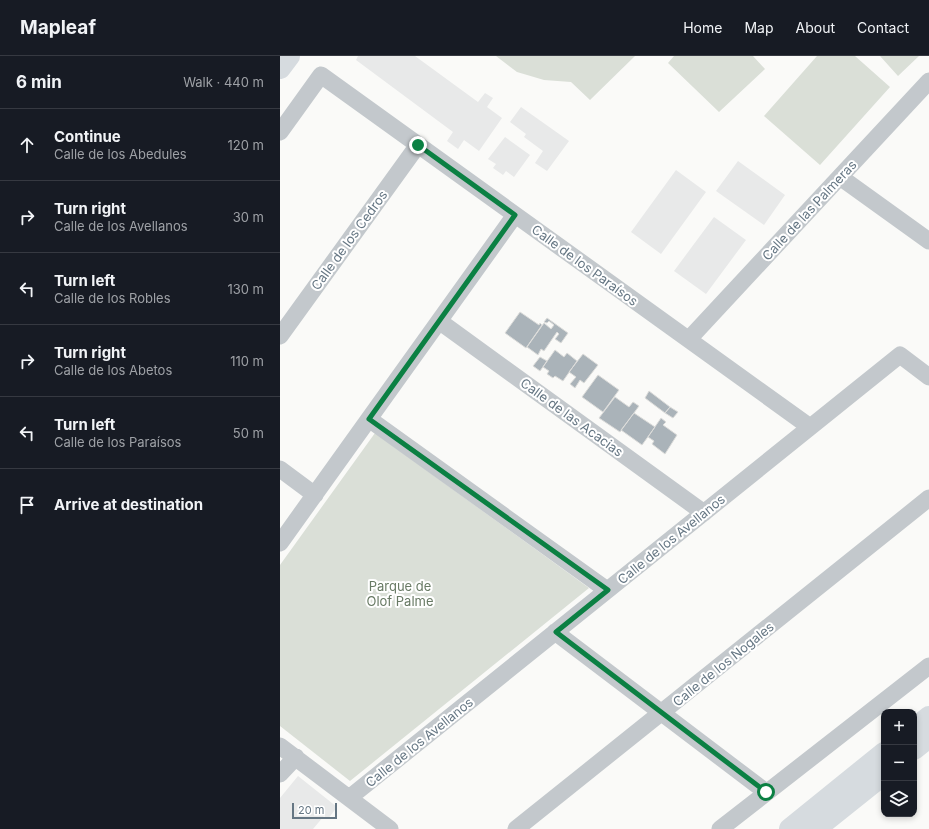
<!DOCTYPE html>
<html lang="en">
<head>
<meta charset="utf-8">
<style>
  body { margin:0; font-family:Inter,sans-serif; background:#242831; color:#f1f3f6 }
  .controls { position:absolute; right:12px; bottom:12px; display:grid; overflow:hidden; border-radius:8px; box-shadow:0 2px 6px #0003 }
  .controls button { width:36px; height:36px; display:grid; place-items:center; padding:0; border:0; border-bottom:1px solid #363941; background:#171b24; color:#f1f3f6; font:20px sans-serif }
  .scale { position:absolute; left:12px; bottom:10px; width:45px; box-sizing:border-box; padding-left:4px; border:2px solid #657683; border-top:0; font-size:11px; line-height:14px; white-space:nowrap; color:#657683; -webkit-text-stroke:3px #fff; paint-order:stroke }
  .stop { position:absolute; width:12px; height:12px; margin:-9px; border:3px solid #0b8043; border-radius:50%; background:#fff }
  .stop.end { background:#0b8043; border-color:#fff; box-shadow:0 1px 4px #0008 }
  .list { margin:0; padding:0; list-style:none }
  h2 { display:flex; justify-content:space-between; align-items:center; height:52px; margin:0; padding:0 16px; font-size:17px }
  h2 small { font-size:13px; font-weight:400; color:#9ea1a6 }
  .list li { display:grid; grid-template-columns:26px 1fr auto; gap:12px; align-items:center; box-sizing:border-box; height:72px; padding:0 16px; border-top:1px solid #363941 }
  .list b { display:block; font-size:15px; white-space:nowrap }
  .list p { margin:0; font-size:13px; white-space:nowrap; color:#9ea1a6 }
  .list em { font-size:13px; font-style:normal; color:#9ea1a6 }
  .icon { flex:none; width:22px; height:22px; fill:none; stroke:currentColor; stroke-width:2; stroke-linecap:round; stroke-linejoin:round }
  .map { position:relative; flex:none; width:649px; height:773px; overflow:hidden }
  header { display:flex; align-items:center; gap:24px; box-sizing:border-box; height:56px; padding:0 20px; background:#171b24; border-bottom:1px solid #363941 }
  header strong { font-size:19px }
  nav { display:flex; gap:22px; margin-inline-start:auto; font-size:14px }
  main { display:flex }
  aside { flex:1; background:#171b24 }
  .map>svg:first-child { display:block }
  .built { fill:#e8e9e9 }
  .green { fill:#dadfd7 }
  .building { fill:#aab3b9; stroke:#dcdcda }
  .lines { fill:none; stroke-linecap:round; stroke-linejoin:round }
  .street { stroke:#c3c8cc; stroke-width:17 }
  .secondary { stroke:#d6dbdf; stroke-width:22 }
  .route { stroke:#0b8043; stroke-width:5 }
  .labels { text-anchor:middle; stroke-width:4; stroke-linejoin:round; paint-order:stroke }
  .street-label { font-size:13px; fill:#657683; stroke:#fff }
  .park-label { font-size:13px; fill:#687a64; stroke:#fff }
</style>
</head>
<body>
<header>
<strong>Mapleaf</strong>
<nav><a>Home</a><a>Map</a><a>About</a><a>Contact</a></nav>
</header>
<main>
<aside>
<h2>6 min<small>Walk · 440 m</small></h2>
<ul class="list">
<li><svg class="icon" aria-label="ahead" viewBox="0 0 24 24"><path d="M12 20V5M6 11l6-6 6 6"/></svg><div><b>Continue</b><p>Calle de los Abedules</p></div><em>120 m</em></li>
<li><svg class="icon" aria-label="right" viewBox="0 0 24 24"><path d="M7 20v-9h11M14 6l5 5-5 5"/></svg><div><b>Turn right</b><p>Calle de los Avellanos</p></div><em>30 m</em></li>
<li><svg class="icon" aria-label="left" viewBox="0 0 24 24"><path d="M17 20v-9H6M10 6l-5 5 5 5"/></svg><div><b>Turn left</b><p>Calle de los Robles</p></div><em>130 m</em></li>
<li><svg class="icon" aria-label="right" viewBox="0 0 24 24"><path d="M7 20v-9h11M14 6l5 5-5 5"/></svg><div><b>Turn right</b><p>Calle de los Abetos</p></div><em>110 m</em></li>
<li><svg class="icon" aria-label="left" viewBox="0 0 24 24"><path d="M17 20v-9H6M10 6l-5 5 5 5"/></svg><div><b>Turn left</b><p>Calle de los Paraísos</p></div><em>50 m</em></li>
<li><svg class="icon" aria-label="arrive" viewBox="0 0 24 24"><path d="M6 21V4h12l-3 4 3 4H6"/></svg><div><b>Arrive at destination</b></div></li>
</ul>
</aside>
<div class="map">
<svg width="649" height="773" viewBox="0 0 649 773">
  <rect width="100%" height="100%" fill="#fafaf8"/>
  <path class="built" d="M78,0H135L198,46L205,37L213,42L207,51L222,62L199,95L184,84L178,93L167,85L173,76L76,4Z
    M241,51L289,85L267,115L255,107L263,95L244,81L246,78L230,66Z
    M225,81L250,99L234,121L226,115L223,119L213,112L216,108L208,103Z
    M458,105L505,139L484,169L436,135Z
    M396,114L426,136L381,198L351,176Z
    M434,161L466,184L426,238L394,215Z
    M18,720L57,751L48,763L44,760L33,773H0V742Z"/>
  <path class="green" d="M216,0H355L310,44L291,26L264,24L237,16Z
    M394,0H473L485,13L439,56L388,7Z
    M537,0H575L610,31L540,109L484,60Z
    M600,0H639L618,20Z
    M95,377L309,532L70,725L0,670V509Z"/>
  <path class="building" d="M240,256L259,269L260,267L262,269L246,292L225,277Z
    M267,262L288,277L281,287L275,283L279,278L277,276L264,295L261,293L258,299L247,291L264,267L271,273L274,269L269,265L267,267L264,266Z
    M275,294L284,301L287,297L297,305L283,325L275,320L273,322L267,318L269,315L263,311Z
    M303,298L318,309L304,327L300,324L295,332L290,328L296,321L289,316Z
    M260,301L267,305L260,315L253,310Z
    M318,319L339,334L323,356L302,341Z
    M369,335L390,351L385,357L365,342Z
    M335,341L349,351L353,346L359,350L340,376L319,362Z
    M390,351L398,356L393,362L385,357Z
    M354,357L375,371L362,389L341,374Z
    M381,362L386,366L383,369L397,379L385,398L372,388L374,385L368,381Z"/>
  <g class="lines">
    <path class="street" d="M0,76L41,19L530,371
      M560,121L649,185
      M159,265L424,457
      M0,280L138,89
      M409,283L649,25
      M89,363L327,534
      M0,413L35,439
      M0,487L235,159
      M275,576L486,736
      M0,690L110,773
      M0,718L16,701
      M69,742L620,299L649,321
      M236,773L649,442
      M440,773L649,610"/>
    <path class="secondary" d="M0,12L9,0
      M634,673L649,661
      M634,693L649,681
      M510,773L604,697
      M535,773L604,718"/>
  </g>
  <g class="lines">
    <path class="route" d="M138,89L235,159L89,363L328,534L276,576L486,736"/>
  </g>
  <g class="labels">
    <g class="street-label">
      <text transform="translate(529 154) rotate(-47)" y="5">Calle de las Palmeras</text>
      <text transform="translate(69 184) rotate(-54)" y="5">Calle de los Cedros</text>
      <text transform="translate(305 209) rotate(36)" y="5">Calle de los Paraísos</text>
      <text transform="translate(292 361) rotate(36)" y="5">Calle de las Acacias</text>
      <text transform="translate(391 483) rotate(-39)" y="5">Calle de los Avellanos</text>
      <text transform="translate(443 608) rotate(-39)" y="5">Calle de los Nogales</text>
      <text transform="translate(139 686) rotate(-39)" y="5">Calle de los Avellanos</text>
    </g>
    <g class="park-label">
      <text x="120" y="535">Parque de<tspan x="120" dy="15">Olof Palme</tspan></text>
    </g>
  </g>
</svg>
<div class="controls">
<button>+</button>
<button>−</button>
<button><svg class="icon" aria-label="layers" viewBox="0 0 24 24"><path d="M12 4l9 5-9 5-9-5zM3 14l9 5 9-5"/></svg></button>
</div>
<div class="scale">20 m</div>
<div class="stop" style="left:486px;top:736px"></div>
<div class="stop end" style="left:138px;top:89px"></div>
</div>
</main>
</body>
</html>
